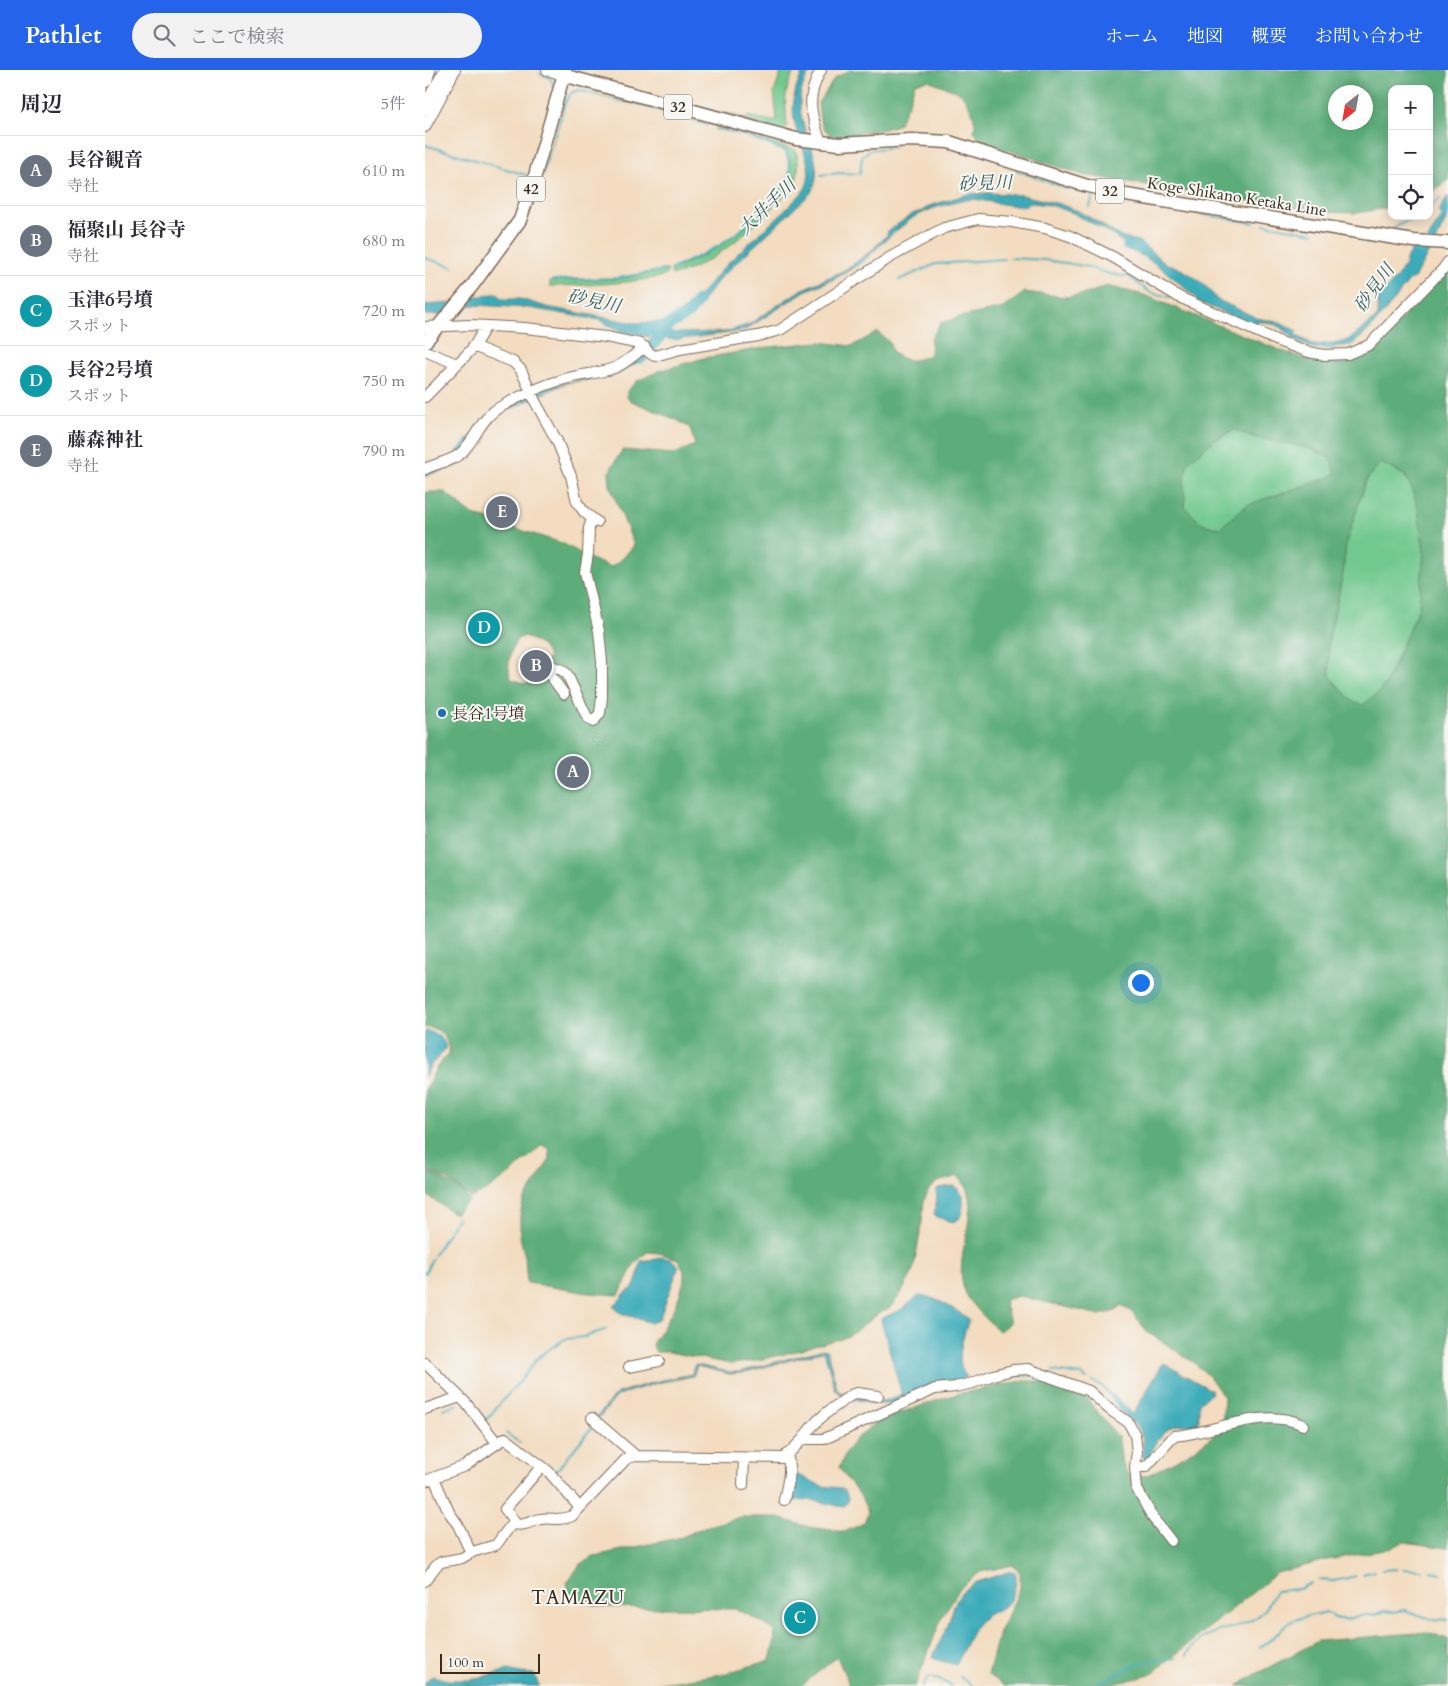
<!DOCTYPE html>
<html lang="ja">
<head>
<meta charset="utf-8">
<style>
  body { margin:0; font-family:Cardo,"Noto Serif JP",serif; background:#f2f2f3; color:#2b2b33 }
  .controls { position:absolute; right:15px; top:15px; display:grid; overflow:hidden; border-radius:10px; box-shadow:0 2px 12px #0003 }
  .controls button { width:45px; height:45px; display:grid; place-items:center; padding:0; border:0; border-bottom:1px solid #e1e1e2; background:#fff; color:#2b2b33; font:25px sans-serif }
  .compass { position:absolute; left:903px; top:15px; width:45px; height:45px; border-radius:50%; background:#fff; box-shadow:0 2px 12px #0003; rotate:211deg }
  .scale { position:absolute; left:15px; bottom:12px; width:100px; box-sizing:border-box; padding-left:5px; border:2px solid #3b2a1e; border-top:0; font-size:14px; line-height:18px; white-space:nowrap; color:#3b2a1e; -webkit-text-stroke:4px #f6f6f2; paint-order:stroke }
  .you { position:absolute; left:715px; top:912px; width:18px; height:18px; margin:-12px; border:4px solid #fff; border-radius:50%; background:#1a73e8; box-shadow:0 0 0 8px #1a73e833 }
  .badge { display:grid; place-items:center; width:32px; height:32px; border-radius:50%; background:#2563eb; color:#fff; font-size:16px; font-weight:700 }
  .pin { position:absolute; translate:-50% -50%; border:2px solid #fff; box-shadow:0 1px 5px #0006 }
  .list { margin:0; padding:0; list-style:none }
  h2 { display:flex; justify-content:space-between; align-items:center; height:65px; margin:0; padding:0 20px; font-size:21px }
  h2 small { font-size:16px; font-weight:400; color:#7c7c81 }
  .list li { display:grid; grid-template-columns:32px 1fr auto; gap:15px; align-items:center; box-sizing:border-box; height:70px; padding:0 20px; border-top:1px solid #e1e1e2 }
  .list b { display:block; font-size:19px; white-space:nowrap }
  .list p { margin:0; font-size:16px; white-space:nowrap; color:#7c7c81 }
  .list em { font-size:16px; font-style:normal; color:#7c7c81 }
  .icon { flex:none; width:28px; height:28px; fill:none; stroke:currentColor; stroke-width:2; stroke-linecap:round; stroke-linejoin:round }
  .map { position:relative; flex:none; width:1023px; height:1616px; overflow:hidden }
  header { display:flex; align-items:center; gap:30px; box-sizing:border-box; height:70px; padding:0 25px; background:#2563eb; color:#fff }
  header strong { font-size:24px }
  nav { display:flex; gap:28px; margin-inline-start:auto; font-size:18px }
  .search { width:350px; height:45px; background:#f2f2f3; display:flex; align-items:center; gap:12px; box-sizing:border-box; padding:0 18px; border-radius:28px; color:#7c7c81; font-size:19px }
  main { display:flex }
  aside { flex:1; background:#fff }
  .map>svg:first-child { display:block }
  .green { fill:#72c98f; stroke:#567a56 }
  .forest { fill:#5dad7a; stroke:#4c6c4c; fill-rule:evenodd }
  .water { fill:#3babb9; stroke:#3b6a6c }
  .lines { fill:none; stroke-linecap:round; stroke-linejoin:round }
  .stream { stroke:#3babb9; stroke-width:2 }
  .river { stroke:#3babb9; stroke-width:12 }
  .minor-casing { stroke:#7b6857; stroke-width:12 }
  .major-casing { stroke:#7b6857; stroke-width:15 }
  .highway-casing { stroke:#7b6857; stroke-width:16 }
  .minor { stroke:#fff; stroke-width:10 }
  .major { stroke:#fff; stroke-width:12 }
  .highway { stroke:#fff; stroke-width:14 }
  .poi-dot { fill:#1f6fb2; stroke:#f6f6f2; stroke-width:2 }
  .labels { text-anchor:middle; stroke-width:4; stroke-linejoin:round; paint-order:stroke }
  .shield { fill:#f6f6f2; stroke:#73675e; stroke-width:1 }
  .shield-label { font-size:15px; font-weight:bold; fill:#3b2a1e }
  .street-label { font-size:16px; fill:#3b2a1e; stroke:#f6f6f2 }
  .poi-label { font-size:16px; fill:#3b2a1e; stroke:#f6f6f2; text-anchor:start }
  .water-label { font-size:18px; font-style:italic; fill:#3b5e5c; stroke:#f6f6f2 }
  .quarter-label { font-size:19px; letter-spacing:1px; fill:#3b2a1e; stroke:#f6f6f2 }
</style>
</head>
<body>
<header>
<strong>Pathlet</strong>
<div class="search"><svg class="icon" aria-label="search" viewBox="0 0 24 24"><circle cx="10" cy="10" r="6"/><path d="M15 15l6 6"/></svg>ここで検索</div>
<nav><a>ホーム</a><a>地図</a><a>概要</a><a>お問い合わせ</a></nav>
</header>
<main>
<aside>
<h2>周辺<small>5件</small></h2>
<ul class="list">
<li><span class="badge" style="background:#6b7280">A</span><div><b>長谷観音</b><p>寺社</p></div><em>610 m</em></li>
<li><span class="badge" style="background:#6b7280">B</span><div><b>福聚山 長谷寺</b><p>寺社</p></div><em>680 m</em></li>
<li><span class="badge" style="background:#0f9aa8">C</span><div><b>玉津6号墳</b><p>スポット</p></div><em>720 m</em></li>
<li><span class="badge" style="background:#0f9aa8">D</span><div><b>長谷2号墳</b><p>スポット</p></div><em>750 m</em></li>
<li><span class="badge" style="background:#6b7280">E</span><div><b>藤森神社</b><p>寺社</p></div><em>790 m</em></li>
</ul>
</aside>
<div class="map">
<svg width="1023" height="1616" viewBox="0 0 1023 1616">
  <rect width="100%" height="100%" fill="#f6f6f2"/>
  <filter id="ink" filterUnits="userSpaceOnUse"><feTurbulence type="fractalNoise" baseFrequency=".02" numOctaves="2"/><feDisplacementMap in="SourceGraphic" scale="10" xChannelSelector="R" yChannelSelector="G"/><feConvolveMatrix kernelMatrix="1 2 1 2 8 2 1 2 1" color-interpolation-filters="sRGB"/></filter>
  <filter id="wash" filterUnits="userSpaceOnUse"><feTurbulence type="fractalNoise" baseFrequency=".0096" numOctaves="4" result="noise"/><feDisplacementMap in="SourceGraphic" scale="20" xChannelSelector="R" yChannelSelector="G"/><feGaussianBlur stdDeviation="1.12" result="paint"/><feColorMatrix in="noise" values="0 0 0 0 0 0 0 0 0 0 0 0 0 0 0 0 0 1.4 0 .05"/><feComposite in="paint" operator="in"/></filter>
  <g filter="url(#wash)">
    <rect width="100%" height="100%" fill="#f3dcc0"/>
    <path class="green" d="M357,0H370C357,24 361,32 362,57L357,61L296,43L298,42L322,49L323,46L347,51L348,50H352L349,22Z
      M292,57L370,80C374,87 374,102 371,110C366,120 357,128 349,136C323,162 285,197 248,205L246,203V200L280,185L316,160L359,116L366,102L365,89L361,81L338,71L304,61L290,60Z
      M243,200L240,206C202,214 164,215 125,216V211L192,209Z
      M809,360L832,368L884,378L905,388L911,403L905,407L822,435L795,458C776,456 772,450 760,437L759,408L763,392L789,370Z
      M956,393L979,405L986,417L993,438L999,482L994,537L961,613L953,623L938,636L927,631L905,607L903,573L918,503L921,472L941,411L947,402Z"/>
    <path class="forest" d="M425,0H1023V110L1004,124V19H967V137L933,143L897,142L658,105L556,71L549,61C553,49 543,34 536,23L503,10L490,13L484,32L473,55L455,60L408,67C394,57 395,49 393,33L410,8ZM941,22V52H911V22Z
      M1023,201V1478L979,1472L959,1480L902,1490L852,1503L725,1605L680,1616H580L563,1605L574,1562L586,1539L595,1518V1503L589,1495L555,1502L535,1518L517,1547L490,1616H425L412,1587L376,1616H216L298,1604L345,1590L350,1570L349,1561L335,1551L311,1539L180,1537L156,1532L144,1523L142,1512L156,1494L169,1486L257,1467L279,1457L316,1447H350L385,1457L419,1462L439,1453L443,1442L435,1425L414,1398L421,1382L431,1369L449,1354L474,1343L532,1324L597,1311H622L661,1328L694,1368L696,1389L702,1404L721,1406L759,1386L788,1366L798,1345L799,1327L784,1306L768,1292L735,1270L723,1263L707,1242L695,1235L691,1241L674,1245L595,1226L579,1230L585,1253L574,1261C563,1250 544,1234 539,1219C528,1187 555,1144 540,1115C538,1112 535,1109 533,1106L512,1112L505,1118L499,1130L497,1152L488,1202L475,1225L464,1239L453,1244L424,1266L376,1280L330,1291L306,1294L244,1282H231L227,1274C239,1257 260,1224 259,1203C259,1199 255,1193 253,1189L234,1183L222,1182L209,1194L194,1225L163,1223L102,1213L100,1187L95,1167V1146L98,1132L125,1089L124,1078L117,1075C95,1095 74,1116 46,1128L23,1109L0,1100V1020L12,997L18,989L24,984C24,970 16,956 0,958V423L3,422H20L48,445L137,473L170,491L186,497L200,486L209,475L185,416L184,402L197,380L250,384L270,375L265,358L252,350L204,330L202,326V321L212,311L234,301L279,288L344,277L395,272L427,276L453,262L465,273L468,283C484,293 488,291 505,285L506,268L516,253L535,247L578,238L600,222L641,227L661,224L682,216L719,225L857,281L887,291L920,293L947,281L1020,202ZM809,360L832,368L884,378L905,388L911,403L905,407L822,435L795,458C776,456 772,450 760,437L759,408L763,392L789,370ZM956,393L980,405L986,417L993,438L999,482L994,537L961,613L953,623L938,635L927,631L905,607L903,573L918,503L921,472L941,411L947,402ZM100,566L117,576L124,587L113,607L101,614L86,609C81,593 85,583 92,569Z
      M0,1102C15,1106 37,1117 45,1131L37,1136L30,1144L0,1124Z
      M1002,1562L1023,1569V1616H812L831,1604L893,1571Z"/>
    <path class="water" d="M379,0H386C381,9 376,18 375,29C372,61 405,94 385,124L296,207L266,246L261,241C274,226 287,210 301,195C323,173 347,154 368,132C373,127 380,121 382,114C388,97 377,78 372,62C365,41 368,20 379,0Z
      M563,123L597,125L635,134L656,142L698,168L713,171L742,194C757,197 784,215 791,229L832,248L852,252L869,259L872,261L870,264L872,266L890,275L913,272H918L929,266L953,246V229L972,207L980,195L981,189L988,178L998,177C1005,167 1010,155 1018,146L1013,142L1023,126V144L1020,153L990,207L985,210C967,232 951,256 929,273C922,278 913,274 907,279L887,278L873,272L861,261L851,255L840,252H820L772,231L771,228C751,211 724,183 698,179L699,173L683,162L648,143L625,135L607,133L598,136L583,135L549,129L540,130L509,138L489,147L468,163L436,193L411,208L380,221L320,260L305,263L248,270L226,265L225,267L195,261L174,250L104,238L50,235L40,236L15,245H0V235L26,233L48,226H58L72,223L77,229H95L122,237L210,253L252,251L245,260L246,262L249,263L300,262L325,254L374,221L420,200L446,181L462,165L463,161L489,143L497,141L504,136L543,124Z
      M219,281L223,286L197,302L184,307L141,313L77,343C60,355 54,376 40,390C29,401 13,399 0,407V402L19,395L65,346L120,318L188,301Z
      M1,961C10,962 19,968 21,977C14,990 5,991 0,1007V962Z
      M527,1116C541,1120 540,1138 534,1149L528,1152L512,1147L509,1144L512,1128L511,1121L513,1118Z
      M235,1187L246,1189L254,1196L234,1250L226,1253L198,1244L194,1242L188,1235L193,1232L199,1224L208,1218L212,1209L216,1191L231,1189Z
      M495,1225C513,1228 529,1239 544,1249C539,1266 528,1292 542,1307L533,1311L506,1314L502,1318L479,1327L476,1322L456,1250L457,1248L476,1240Z
      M399,1279L402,1280L412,1319L415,1322C431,1326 463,1339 476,1323L478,1328C474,1330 468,1334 463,1334C451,1335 416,1328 410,1319L399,1281L317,1303L304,1304L272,1296L268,1306L232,1313L193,1325L174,1348L172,1347L192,1323L233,1311L267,1304L269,1296L272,1295L304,1302H314Z
      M738,1293L781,1317L786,1320L787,1323L774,1333V1357C770,1358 767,1356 762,1355C740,1353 733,1370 724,1387L720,1389L718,1388V1370L714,1357L702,1348L685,1327L688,1325L708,1344Z
      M371,1404L397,1416L416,1418L420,1420L423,1428L422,1433L418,1437C401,1434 384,1426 366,1432L364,1429L368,1406Z
      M586,1501L590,1502C592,1508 591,1514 589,1521C582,1543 569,1537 555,1551C545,1562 539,1579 533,1592L531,1595L510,1589L508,1586L523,1555L529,1535L536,1523L549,1513Z
      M83,1600L96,1603L109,1604C112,1608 111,1612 115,1616H0V1613L7,1606L23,1610H46Z"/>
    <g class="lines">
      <path class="stream" d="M115,4L123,7L127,11V16
        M486,65L505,63L523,66
        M0,75L101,105
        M591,100L643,119
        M117,105L141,31L146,23L153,20L196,31L207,32L282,55
        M396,105L414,103L435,104L437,87L444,80L470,77
        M665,137L668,124L701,131
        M736,137L746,138
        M1004,137L1015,129
        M752,140L829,153
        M839,154L889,163
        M968,158L991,146
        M0,188L28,197
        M585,188L620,190L659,196L685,204L704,207L726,223L745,227
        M247,199L294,176L316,160L333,143L359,116L364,107L365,97L361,82C340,73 317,62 294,60
        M128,210L192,208L240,200
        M474,210L511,194L579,189
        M9,1185L33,1147
        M0,1203L7,1189
        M628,1301L656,1305L662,1309
        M668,1311L677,1316L687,1327
        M565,1313L589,1306H608
        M45,1330L61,1350L99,1306L112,1289L120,1282L140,1269L159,1267L182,1259
        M18,1339L33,1334
        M81,1363L95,1373
        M130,1400H132L168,1356
        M978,1499L997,1500
        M957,1500L972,1499
        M1006,1501L1016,1504
        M938,1504L950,1501
        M893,1510L909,1511L931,1506
        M835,1577C847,1571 855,1559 866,1552C877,1545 890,1546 901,1542L910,1548L921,1550L935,1545H949L959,1541L969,1542L979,1540L1006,1549L1023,1550
        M762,1585C781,1553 812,1564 836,1544C843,1538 846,1529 851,1521L874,1519L886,1513
        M535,1607L547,1616
        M498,1616L504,1607L517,1611L527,1616
        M668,1616L714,1593L751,1588"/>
      <path class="river" d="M236,259L264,243L273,231
        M214,288L219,285L238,263"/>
    </g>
  </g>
  <g filter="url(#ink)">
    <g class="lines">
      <defs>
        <path id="minor" d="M122,0L138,5
          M396,0C380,29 386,44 396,73
          M0,57L30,0
          M0,257L45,255L100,258L181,267L215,274C221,277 223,284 230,286L255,279L333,266L355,260L464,188L504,166L519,158L553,149L587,152L620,158L645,166L688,187L754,227L853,271L884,282L899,285L923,284L944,275L953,266L1018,199L1023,192
          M48,276L88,292L96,300L111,333L132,371L146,406L152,432L159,442L172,452
          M0,281L32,294
          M0,327L48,278L61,256
          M0,399C11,393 25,392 35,384C52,369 55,347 77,336C97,325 118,315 140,309C156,304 173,304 189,298C200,294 210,284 220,277
          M139,624L122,601L123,597L127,596L137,600L142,604L162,647L168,652L175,643L177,628V592L174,561L160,502L163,484L164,458L167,449
          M0,1293L41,1333L72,1373
          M204,1297L234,1291
          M0,1339L35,1327
          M167,1348L211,1386
          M378,1369C389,1350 410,1336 428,1324L432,1323L453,1326
          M710,1397H721L749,1366C790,1363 838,1336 878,1355
          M9,1408L24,1442L33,1455L46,1483
          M0,1411L40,1396L80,1368L123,1401L155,1438
          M318,1415L319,1389
          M359,1430C362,1415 367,1399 362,1384
          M89,1454C98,1457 106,1451 115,1449C128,1447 132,1452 147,1446L202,1388L211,1386L359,1388L378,1369H399L510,1319L530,1317L548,1313L568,1305L588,1300L603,1299L664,1321L684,1339L703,1352L710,1365L712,1382L710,1397L712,1419L728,1448L746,1471
          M0,1511L11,1496L16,1492L37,1488L47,1482L71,1475L89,1451L80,1439L117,1396"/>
        <path id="major" d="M138,5L371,69L414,74L486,70L524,72L659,115L701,125L989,171L1023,173
          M0,272L47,216L95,150L109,109L140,0"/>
        <path id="highway" d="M0,10L3,0
          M0,38L22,0"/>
      </defs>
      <use href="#minor" class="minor-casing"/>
      <use href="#major" class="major-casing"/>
      <use href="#highway" class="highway-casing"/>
      <use href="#minor" class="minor"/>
      <use href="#major" class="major"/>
      <use href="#highway" class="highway"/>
    </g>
  </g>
  <circle class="poi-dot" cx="17" cy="643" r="5"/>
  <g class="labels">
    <g class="shield">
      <rect x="239" y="24.5" width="28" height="25" rx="4"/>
      <rect x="92" y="106.5" width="28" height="25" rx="4"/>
      <rect x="671" y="108.5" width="28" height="25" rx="4"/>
    </g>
    <g class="shield-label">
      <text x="253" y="42">32</text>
      <text x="106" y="124">42</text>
      <text x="685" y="126">32</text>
    </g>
    <g class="street-label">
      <text transform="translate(812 126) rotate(9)" y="6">Koge Shikano Ketaka Line</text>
    </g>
    <g class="poi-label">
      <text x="27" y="649">長谷1号墳</text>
    </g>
    <g class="water-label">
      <text transform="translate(560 113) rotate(-2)" y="6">砂見川</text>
      <text transform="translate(342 137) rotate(-44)" y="6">大井手川</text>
      <text transform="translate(949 218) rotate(-54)" y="6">砂見川</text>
      <text transform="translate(169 231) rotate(12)" y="6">砂見川</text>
    </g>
    <g class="quarter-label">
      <text x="153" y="1534">TAMAZU</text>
    </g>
  </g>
</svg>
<div class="controls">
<button>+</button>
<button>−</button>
<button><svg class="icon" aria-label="locate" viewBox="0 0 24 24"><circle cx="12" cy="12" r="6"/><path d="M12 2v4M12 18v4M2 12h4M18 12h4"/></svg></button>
</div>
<svg class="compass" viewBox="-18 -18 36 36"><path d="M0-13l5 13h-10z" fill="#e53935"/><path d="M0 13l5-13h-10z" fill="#7c7c81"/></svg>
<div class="scale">100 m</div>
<div class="you"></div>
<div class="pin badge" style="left:148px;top:702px;background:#6b7280">A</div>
<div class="pin badge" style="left:111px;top:596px;background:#6b7280">B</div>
<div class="pin badge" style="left:375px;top:1548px;background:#0f9aa8">C</div>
<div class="pin badge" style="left:59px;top:558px;background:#0f9aa8">D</div>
<div class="pin badge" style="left:77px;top:442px;background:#6b7280">E</div>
</div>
</main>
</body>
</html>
